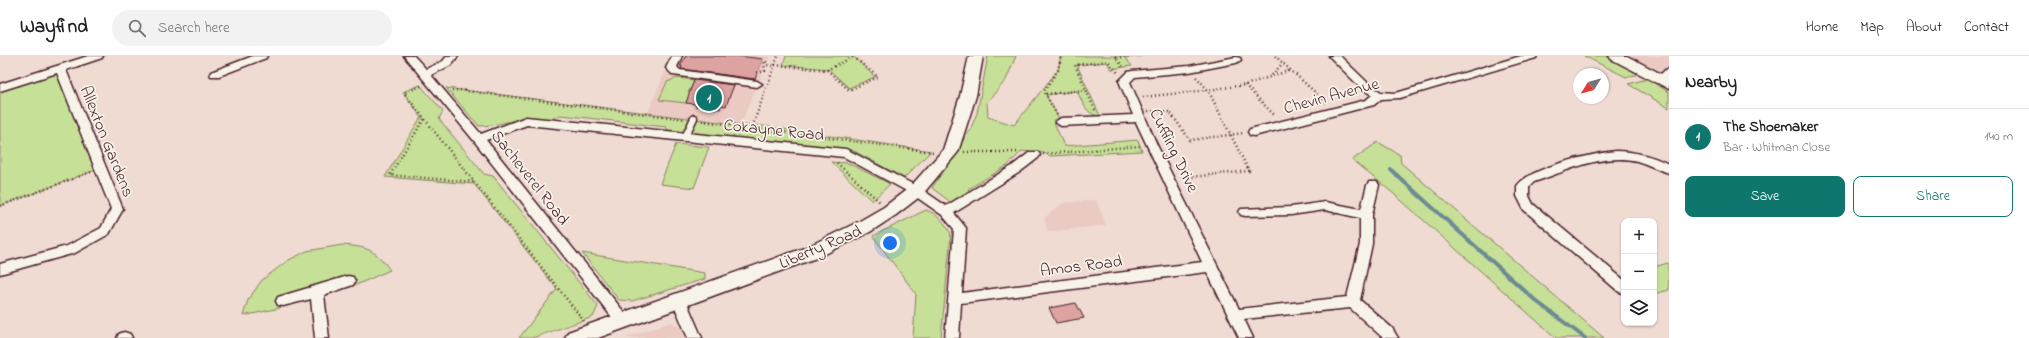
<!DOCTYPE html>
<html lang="en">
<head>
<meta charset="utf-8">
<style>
  body { margin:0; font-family:"Indie Flower",sans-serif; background:#f2f2f2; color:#202124 }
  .controls { position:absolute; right:12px; bottom:12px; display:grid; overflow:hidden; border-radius:8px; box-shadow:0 1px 3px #0004 }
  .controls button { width:36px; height:36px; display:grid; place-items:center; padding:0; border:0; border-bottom:1px solid #e0e0e0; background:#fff; color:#202124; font:20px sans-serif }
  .compass { position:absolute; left:1573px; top:12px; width:36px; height:36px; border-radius:50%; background:#fff; box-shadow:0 1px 3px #0004; rotate:233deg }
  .you { position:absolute; left:890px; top:187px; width:14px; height:14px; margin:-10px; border:3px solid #fff; border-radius:50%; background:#1a73e8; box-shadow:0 0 0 6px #1a73e833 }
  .badge { display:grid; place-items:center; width:26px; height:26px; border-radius:50%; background:#0f766e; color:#fff; font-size:13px; font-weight:700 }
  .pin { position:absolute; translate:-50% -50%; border:2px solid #fff; box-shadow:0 1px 4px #0006 }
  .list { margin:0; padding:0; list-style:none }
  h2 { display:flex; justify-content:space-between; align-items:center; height:52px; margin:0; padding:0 16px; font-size:17px }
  h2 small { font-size:13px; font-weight:400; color:#757577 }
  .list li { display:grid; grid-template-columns:26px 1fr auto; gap:12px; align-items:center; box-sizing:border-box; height:56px; padding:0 16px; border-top:1px solid #e0e0e0 }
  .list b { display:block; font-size:15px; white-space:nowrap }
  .list p { margin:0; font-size:13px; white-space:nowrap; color:#757577 }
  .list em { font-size:13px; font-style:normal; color:#757577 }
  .actions { display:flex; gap:8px; padding:12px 16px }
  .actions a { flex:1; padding:9px 0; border:1px solid #0f766e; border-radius:8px; text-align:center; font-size:14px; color:#0f766e }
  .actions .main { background:#0f766e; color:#fff }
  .icon { flex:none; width:22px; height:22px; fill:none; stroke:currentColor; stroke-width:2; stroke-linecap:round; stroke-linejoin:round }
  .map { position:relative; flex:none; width:1669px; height:282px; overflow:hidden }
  header { display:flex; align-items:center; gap:24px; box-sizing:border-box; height:56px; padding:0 20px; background:#fff; border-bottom:1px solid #e0e0e0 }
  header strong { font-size:19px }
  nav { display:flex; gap:22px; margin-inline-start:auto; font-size:14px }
  .search { width:280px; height:36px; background:#f2f2f2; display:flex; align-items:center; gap:10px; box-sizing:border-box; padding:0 14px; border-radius:22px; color:#757577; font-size:15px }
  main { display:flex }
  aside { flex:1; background:#fff }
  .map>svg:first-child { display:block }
  .built { fill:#eacac3 }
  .green { fill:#c6e097; stroke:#888061 }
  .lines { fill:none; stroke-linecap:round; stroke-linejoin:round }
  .stream { stroke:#6c8b93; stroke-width:4 }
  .building { fill:#dda3a0; stroke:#4a1f2b }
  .lane-casing { stroke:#4a1f2b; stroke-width:9 }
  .street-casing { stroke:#4a1f2b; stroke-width:3 }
  .secondary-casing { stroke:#4a1f2b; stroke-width:3 }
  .path { stroke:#4a1f2b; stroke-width:2.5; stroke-dasharray:1 3; stroke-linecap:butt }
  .lane { stroke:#f7f3e8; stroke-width:6 }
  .street { fill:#f7f3e8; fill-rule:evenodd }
  .secondary { fill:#f7f3e8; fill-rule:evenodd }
  .labels { text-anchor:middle; stroke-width:3.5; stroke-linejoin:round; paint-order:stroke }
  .street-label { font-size:17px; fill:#4a1f2b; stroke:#f7f3e8 }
</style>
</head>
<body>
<header>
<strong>Wayfind</strong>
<div class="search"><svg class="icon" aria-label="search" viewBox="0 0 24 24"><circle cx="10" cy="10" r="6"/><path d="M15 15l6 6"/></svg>Search here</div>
<nav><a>Home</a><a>Map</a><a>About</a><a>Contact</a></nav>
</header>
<main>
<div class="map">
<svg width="1669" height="282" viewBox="0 0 1669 282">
  <rect width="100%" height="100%" fill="#efdbd2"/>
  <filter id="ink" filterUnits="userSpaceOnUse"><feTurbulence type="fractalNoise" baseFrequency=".025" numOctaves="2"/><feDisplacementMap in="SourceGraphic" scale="8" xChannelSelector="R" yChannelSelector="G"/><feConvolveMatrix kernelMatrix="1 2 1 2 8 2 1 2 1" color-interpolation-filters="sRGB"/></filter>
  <g filter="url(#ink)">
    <path class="built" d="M671,0H770L740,69L648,57Z
      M1630,0H1669V20L1634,2Z
      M1096,144L1106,169L1048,176L1044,162L1063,147Z
      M671,266L682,272L686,282H625Z"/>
    <path class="green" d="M786,0H853L875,21L849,32L828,13L783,9Z
      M988,0H1016L1006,24L987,46L988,61L1014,69L1058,14L1061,0H1142L1125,2L1132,10L1111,13L1107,6L1077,9L1100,60C1086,59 1083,47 1077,35L1046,39L1059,63L1053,64L1064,90L1138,84L1142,95L1051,100L1044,97L1022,95L1007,110L968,133L971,137L953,148L932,132L971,72L977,57Z
      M1584,0H1606L1640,18L1626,21Z
      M61,13L101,112L0,150V32Z
      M677,22L696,24L688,36L690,37L686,47L659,44L667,26Z
      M1647,23L1669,36V52L1628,28Z
      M420,29L443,55L439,63L484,118L493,120L598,250L593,261L532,282H519L557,233L474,128L385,121L421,61L403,36Z
      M446,32L743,69L763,70L931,95L904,122L852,94L668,74L666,71L561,59C548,66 531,61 517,64C504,66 493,70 479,70Z
      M1378,86L1400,99L1401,107L1604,282H1556L1394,138L1352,104Z
      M676,88L709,91L694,132L660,128Z
      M831,106L848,107L890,128L872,145Z
      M926,154C938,158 945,167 951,178L941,282H913L916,238L873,180Z
      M342,189C367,191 375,193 390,214L356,229L348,225L283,245L280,252L243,260L248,244L262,224L287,205L307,195Z
      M582,197L705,217V223L632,245L619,244Z
      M1668,207L1669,234L1654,238V211Z"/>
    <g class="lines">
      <path class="stream" d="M1391,114L1536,245L1585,282"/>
    </g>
    <path class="building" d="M686,0H738L763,3L755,23L681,13L682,10H680Z
      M694,24L734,29L726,50L721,49L720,53L695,50L696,48L686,47Z
      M1076,247L1084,262L1056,267L1049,252Z"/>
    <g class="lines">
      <defs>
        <path id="lane" d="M685,81L694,62"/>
        <path id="street" d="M88,0H103L102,2L66,14L123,153L109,178L75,197L0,218V208L67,190L101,172L111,153L57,17L0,35V28Z
          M253,0H267L266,2L219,20H211L210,18L211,16Z
          M404,0H414L426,13L443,5L447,0H458L451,9L431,19L481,78L526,61L846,93L920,132L946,150L1012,110L1030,96H1038L1040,99L1038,102L1020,116L954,157L966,172L962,237L1202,206L1136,66L1061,70L1055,66L1061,62L1133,59L1119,25L1128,16L1132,15L1189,10L1236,1L1240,2L1241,4L1236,7L1189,16L1135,21L1130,26L1157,89L1239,253L1347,241L1360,188V162L1325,154L1291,159L1245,160L1241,159L1239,156L1241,153L1291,151L1325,146L1361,153L1367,129L1369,126H1377L1379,129L1372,159V188L1360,244L1392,272L1398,282H1383L1350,252L1244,263L1253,282H1239L1207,216L961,247L959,282H945L954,173L942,159L912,138L844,101L527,69L486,84L628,261L630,265L628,269L623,271L618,269L475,86Z
          M672,0H682L677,11L680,14L757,25L762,28L757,31L673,19L666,12Z
          M1329,0H1340L1370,29L1381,36L1396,37L1521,0H1537L1536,2L1400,42L1381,43L1374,49L1254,80L1250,79L1248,76L1250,73L1366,44L1372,39L1362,33Z
          M1669,13V22L1665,25H1657L1656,23L1665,14Z
          M1616,95C1634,95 1652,100 1669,108V117C1658,114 1648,108 1637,105C1602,97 1567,115 1534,126L1529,131V140L1533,148L1624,224V237L1619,236L1524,154L1517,140V130C1528,112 1595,97 1616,95Z
          M348,220L353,221L355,225L353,229L324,239L329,282H315L311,243L283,250L278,249L276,245L278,241Z
          M679,239L684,240L702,282H688L672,244L674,240Z
          M124,276L130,278L132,282H117L119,278Z"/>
        <path id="secondary" d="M969,0H983L976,40L958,96L922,139L896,159L870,176L819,201L598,282H565L568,276L807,191L858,166L884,151L910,131L943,94L960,40Z
          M1609,0H1627L1669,22V33L1611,3Z"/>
      </defs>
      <use href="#lane" class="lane-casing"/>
      <use href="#street" class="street-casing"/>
      <use href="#secondary" class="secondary-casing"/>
      <path class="path" d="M1115,0L1123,11
        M1275,0L1328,48
        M1116,2L1128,0
        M775,9L827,14L855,0
        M827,14L849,34L878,21L855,2
        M757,17L765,15L764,6L766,5L767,9L775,10
        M1272,19L1283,7
        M1196,21L1208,34L1245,29L1291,14
        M768,28L778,0
        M1245,29L1275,60
        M421,30L404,37L584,265
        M452,35L458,34L685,63
        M1046,38L1086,34
        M1143,41L1208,34L1249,115L1181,122
        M1095,54L1075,9L1108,5L1119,18
        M1148,55L1170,56L1190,84L1244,77
        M1057,59L1044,35L1058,14L1061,0
        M424,63L390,119L474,126
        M702,65L933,96
        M750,78L766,32
        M964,96H1019
        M1043,98L1140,90
        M837,107L881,147
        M0,150L91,116"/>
      <use href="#lane" class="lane"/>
      <use href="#street" class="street"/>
      <use href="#secondary" class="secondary"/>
    </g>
  </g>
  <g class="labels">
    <g class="street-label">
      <text transform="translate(1331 39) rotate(-15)" y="6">Chevin Avenue</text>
      <text transform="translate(774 73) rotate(6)" y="6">Cokayne Road</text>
      <text transform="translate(108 85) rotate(68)" y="6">Allexton Gardens</text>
      <text transform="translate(1175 94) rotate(64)" y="6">Cuffling Drive</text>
      <text transform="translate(531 121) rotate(52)" y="6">Sacheverel Road</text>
      <text transform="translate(820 190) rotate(-23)" y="6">Liberty Road</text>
      <text transform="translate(1081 209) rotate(-7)" y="6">Amos Road</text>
    </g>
  </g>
</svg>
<div class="controls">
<button>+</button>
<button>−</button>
<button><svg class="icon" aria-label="layers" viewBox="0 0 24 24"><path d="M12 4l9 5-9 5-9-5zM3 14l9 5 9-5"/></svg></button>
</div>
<svg class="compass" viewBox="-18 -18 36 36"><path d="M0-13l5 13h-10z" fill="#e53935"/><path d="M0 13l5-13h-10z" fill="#757577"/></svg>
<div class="you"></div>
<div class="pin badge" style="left:709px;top:42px">1</div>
</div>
<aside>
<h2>Nearby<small></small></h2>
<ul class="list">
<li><span class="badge">1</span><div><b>The Shoemaker</b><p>Bar · Whitman Close</p></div><em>140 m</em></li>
</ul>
<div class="actions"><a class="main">Save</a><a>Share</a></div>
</aside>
</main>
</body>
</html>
